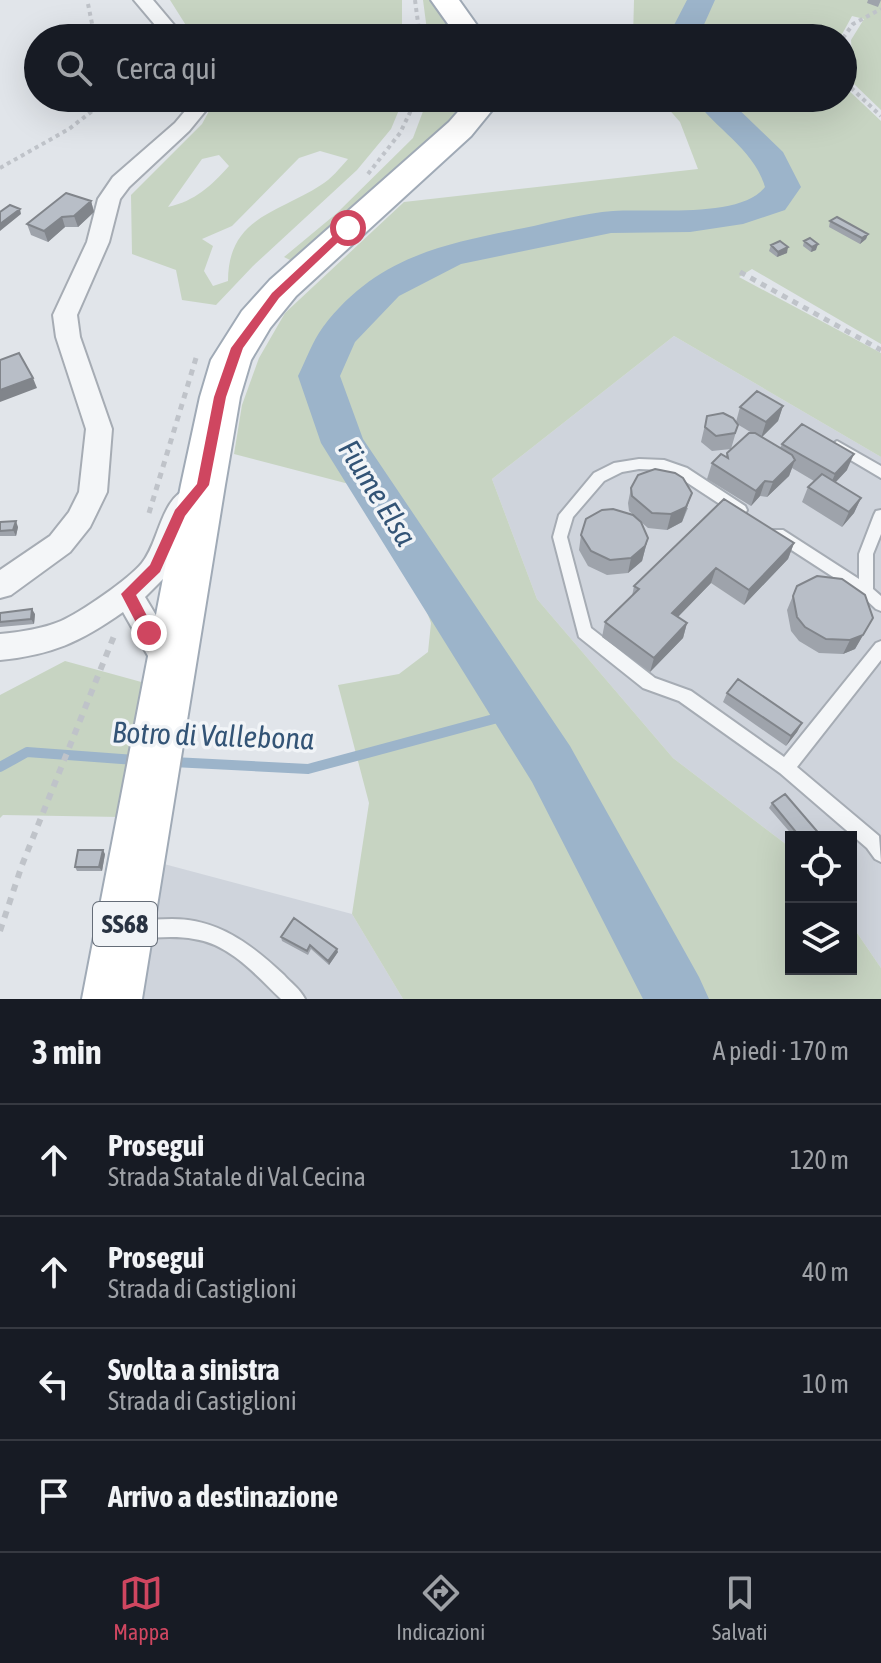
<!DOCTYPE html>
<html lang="it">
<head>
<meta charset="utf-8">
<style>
  body { margin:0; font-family:"Asap Condensed",sans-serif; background:#242831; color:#f1f3f6 }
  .controls { position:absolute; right:24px; bottom:24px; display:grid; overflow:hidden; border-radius:0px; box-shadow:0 8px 32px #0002 }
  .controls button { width:72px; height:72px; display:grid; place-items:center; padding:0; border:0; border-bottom:2px solid #363941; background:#171b24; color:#f1f3f6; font:40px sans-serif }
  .stop { position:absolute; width:24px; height:24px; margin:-18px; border:6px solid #cf4660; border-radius:50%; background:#fff }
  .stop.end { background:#cf4660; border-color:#fff; box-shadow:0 2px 8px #0008 }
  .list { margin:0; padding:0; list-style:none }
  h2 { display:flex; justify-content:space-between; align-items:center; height:104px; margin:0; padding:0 32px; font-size:34px }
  h2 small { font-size:26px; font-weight:400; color:#9ea1a6 }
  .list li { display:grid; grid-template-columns:52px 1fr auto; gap:24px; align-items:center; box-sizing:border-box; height:112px; padding:0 32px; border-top:2px solid #363941 }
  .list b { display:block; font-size:30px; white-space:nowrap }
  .list p { margin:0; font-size:26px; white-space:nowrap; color:#9ea1a6 }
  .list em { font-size:26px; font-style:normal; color:#9ea1a6 }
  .icon { flex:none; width:44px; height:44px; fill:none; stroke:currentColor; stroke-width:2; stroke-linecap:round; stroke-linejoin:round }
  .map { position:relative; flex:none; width:881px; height:999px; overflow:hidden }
  .search { position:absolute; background:#171b24; box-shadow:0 8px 32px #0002; left:24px; right:24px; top:24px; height:88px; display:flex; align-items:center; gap:20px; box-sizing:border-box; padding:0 28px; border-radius:44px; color:#9ea1a6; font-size:30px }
  .sheet { height:552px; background:#171b24 }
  nav { display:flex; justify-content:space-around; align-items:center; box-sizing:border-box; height:112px; border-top:2px solid #363941; background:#171b24; font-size:22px; color:#9ea1a6 }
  nav a { display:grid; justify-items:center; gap:4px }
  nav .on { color:#cf4660 }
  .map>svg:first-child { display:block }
  .built { fill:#cfd4dc }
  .green { fill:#c7d4c2; fill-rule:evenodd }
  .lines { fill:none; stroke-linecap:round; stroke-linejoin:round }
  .stream { stroke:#9cb4ca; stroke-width:10 }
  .river { fill:#9cb4ca; fill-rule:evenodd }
  .service-casing { stroke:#a6acb4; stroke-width:4 }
  .minor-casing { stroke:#a6acb4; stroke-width:4 }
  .primary-casing { stroke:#a0aab6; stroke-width:4 }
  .path-far2 { stroke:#bfc3c9; stroke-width:4; stroke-dasharray:4 4; stroke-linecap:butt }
  .path-far1 { stroke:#bfc3c9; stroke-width:5; stroke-dasharray:6 6; stroke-linecap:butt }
  .path { stroke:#bfc3c9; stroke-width:6; stroke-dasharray:7 7; stroke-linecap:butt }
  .service { fill:#f4f6f8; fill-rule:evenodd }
  .minor { fill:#f4f6f8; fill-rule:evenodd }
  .primary { fill:#fff; fill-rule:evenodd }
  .wall { fill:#9ea3ab }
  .shaded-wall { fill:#81858b }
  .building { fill:#b8bec7; stroke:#81858b; stroke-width:2 }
  .route { fill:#cf4660 }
  .labels { text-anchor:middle; stroke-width:7; stroke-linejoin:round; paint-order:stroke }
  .shield { fill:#f1f4f7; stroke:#656d78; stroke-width:2 }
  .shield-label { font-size:26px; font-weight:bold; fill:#293342 }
  .water-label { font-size:30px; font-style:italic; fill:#335476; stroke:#f1f4f7 }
</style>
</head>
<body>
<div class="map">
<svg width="881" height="999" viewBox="0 0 881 999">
  <rect width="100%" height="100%" fill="#e1e5ea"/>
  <path class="built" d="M674,336L881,457V968L851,924V837H791V848L673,758L537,599L492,479Z
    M119,852L352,914L403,999H93Z"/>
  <path class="green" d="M170,0H402V38H194Z
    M423,0H434L456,38H428Z
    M634,0H881V110L854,84L851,40L864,19L852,16L840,38H633Z
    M843,85L881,121V344L752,269L739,277L881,353V457L674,336L492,479L537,599L673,758L791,848V969H851V924L881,968V999H691L630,880L610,887L652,999H403L352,914L369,803L338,685L399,674L428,652L431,623L423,601L349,484L234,454L242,405L259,358L285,313L404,202L698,169L680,122L659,98H843Z
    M216,98H404L391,129L357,170L253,266L216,305L182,300L176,270L132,254L131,195L202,124ZM320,151L348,159C340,168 331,179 321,185C278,213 228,217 228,281L213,286L204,271L213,246L202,239L232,226L299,158ZM219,155L229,166C211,186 195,201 168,207L202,159Z
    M428,98H471L451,127L294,262L284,257L337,213L413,138Z
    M65,661L145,683L121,817L3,815L0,818V695Z"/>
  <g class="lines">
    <path class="stream" d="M173,762L308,769L516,713
      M0,767L27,752L135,760"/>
    <path class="river" d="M687,0H715L702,29V38H672V29Z
      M694,98H727L783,152L801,187L785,210L743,224L690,232L611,233L461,264L399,296L355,342L340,376L363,439L570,746L699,977L709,999H643L532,782L321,443L298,376C306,360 312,342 323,327C376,257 443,244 524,228C553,222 584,213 613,211C651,208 741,219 765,187C754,149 716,130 694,98Z"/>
    <defs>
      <path id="service" d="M837,441L881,466V478L832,449L830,446Z
        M639,459L664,460L687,468L745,506L747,510L745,514H735L677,476L663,470L639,469L622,472L604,481L573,517L567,537L591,628L655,678L691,691L784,757L876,643L881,641V660L797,767L879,836L881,862L875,859L867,848L780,773L679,701L643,688L579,637L553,537L559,515L594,473L614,463Z
        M881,510V534L873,554V589L881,596V611L876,609L861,595L773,538L771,534L773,530H783L859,579V554L874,515L876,511Z
        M172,919C218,919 251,944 284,975C291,983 300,989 305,999H281C256,975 230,944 194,939C175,935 156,938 137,938L130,936L128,929L130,922L137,920Z"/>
      <path id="minor" d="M134,0H153L185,38H166Z
        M196,98H216L189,131L129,187L120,199L109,242L77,315L80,337L112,429L107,492L90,527L70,552L11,595L0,598V570L50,536L69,512L79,492L86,429L56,337L53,315L87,242L98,199L113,177L175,123Z
        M191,487L201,490L205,498L188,526L166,576L145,597L187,667L182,677L171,681L160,677L123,612C80,642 52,655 0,660V634C21,632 42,629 61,621C80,613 129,579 142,563C160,541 160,497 191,487Z"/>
      <path id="primary" d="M431,0H459L486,38H458Z
        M470,98H502L471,136L296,296L270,328L251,360L240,397L225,485L142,999H82L181,485L200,397L211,360L242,311L270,280L449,122Z"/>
    </defs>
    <use href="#service" class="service-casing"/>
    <use href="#minor" class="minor-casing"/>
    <use href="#primary" class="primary-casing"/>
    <path class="path-far2" d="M415,0L420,38
      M88,4L95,38
      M843,38L853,24L881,9
      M843,42L846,83L881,116
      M0,168L69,129L109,98
      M368,174L400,133L417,98"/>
    <path class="path-far1" d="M740,272L881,350
      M149,513L196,358"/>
    <path class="path" d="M0,931L22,865L116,631"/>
    <use href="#service" class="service"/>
    <use href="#minor" class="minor"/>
    <use href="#primary" class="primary"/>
  </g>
  <path class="wall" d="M868,0H881L878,7L867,3Z
    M91,201L94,212L78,227H65L48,242L31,235L27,224Z
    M830,221L868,234L866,239L860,244L829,227Z
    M804,241L816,250L811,252L803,246Z
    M771,245L787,253L777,257L769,251Z
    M783,406L778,421L762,437L780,448L782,444L847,470L836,482L861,498L854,513L842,527L802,502L808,487L814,481L792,468L789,476L767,497L760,496L751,506L707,479L712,463L726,457L727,453L752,433L737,424L738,425L731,449L712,451L701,442L707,416L736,422L740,407Z
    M631,488L688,508L682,522L667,530L648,528L641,522L648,538L642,561L628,573L607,575L588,566L579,550L581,535L640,521L629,511L628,503Z
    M0,522L18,527L16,536H0Z
    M794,543L788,559L744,605L711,583L678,617L687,623L683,638L650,672L602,637L605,622L632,596L634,586Z
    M797,586L873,618L855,649L843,654L819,653L799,641L791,631L787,610Z
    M0,613L35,614L34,624L0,627Z
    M727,693L802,723L797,732L786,746L723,702Z
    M772,803L822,837H794L769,808Z
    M105,854L102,871H77L75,867Z
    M281,937L338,952L329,965L311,949L308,955L282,941Z"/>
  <path class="shaded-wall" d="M91,201L94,212L78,227L74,216Z
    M20,209L21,214L0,231V224Z
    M62,217L65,227L48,242L44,231Z
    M868,234L866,239L860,244L862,238Z
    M818,244L816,250L811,252L812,247Z
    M788,247L787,253L777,257L778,252Z
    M33,378L37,388L0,402V390Z
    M783,406L778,421L761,438L766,422Z
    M854,454L847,470L828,490L835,474Z
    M795,460L789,476L767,497L773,482Z
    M765,481L760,496L751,506L756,491Z
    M692,493L682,522L667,530L671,514Z
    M861,498L854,513L842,527L849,512Z
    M16,521L18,527L16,536L13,530Z
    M648,538L642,561L628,573L631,558Z
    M794,543L788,559L744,605L749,590Z
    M716,568L711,583L668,627L672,613Z
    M32,609L35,614L34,624L31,619Z
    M873,618L855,649L843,654L850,640Z
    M687,623L683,638L650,672L654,658Z
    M802,723L797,732L786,746L791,736Z
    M103,850L105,854L102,871L99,867Z
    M337,949L338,952L329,965L328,961Z"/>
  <path class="building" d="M66,193L91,201L74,216L62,217L44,231L27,224Z
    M10,205L20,209L0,224V212Z
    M837,217L868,234L862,238L830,221Z
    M810,238L818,244L812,247L804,241Z
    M780,241L788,247L778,252L771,245Z
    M19,353L33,378L0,390V360Z
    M757,391L783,406L766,422L740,407Z
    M723,413L733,418L738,425L735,433L716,436L705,427L707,416Z
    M802,424L854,454L835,474L782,444Z
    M749,433H755L792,455L795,460L773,482L765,481L756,491L712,463L721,454L728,458L727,453Z
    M655,469L675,473L683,478L692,493L686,507L671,514L652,513L632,496L631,488L638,475Z
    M822,474L861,498L849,512L808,487Z
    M724,499L794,543L749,590L716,568L672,613L687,623L654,658L605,622L639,589L634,586Z
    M613,509L633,515L641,522L648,538L645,546L631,558L610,560L591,551L581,535L586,519L602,510Z
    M16,521L13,530L0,531V522Z
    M817,576L842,579L865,595L873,618L863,635L850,640L826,639L805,627L797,617L793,596L797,586Z
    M32,609L31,619L0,622V613Z
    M738,679L802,723L791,736L727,693Z
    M785,794L822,837H800L772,803Z
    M78,850H103L99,867H75Z
    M294,918L337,949L328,961L310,945L307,951L281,937Z"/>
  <path class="route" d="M344,226L353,228L279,298L243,348L226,397L209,485L185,516L160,572L136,595L156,633L149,639L144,638L121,594L150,565L175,510L197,484L214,397L231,348L272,293Z"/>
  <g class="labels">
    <rect class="shield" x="93" y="902" width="64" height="44" rx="6"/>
    <g class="shield-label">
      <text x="125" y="933">SS68</text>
    </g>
    <g class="water-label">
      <text transform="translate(377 493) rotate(58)" y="10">Fiume Elsa</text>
      <text transform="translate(213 736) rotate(2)" y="10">Botro di Vallebona</text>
    </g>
  </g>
</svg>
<div class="controls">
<button><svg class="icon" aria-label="locate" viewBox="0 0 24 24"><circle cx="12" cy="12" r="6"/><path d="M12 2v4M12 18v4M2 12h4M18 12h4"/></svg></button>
<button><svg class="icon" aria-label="layers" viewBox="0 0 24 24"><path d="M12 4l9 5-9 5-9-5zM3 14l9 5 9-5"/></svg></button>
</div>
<div class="stop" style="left:348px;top:228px"></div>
<div class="stop end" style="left:149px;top:633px"></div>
<div class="search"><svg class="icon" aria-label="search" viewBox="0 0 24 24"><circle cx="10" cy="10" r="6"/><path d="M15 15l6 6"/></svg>Cerca qui</div>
</div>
<section class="sheet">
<h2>3 min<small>A piedi · 170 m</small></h2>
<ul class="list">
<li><svg class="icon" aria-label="ahead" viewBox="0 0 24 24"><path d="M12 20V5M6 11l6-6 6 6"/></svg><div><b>Prosegui</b><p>Strada Statale di Val Cecina</p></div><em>120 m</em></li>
<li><svg class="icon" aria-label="ahead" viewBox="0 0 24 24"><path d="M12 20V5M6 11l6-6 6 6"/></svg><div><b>Prosegui</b><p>Strada di Castiglioni</p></div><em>40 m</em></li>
<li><svg class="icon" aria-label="left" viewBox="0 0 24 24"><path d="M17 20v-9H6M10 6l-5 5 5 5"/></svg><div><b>Svolta a sinistra</b><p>Strada di Castiglioni</p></div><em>10 m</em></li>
<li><svg class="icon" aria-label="arrive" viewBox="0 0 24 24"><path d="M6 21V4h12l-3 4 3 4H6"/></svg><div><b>Arrivo a destinazione</b></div></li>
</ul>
</section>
<nav>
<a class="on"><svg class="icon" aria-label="map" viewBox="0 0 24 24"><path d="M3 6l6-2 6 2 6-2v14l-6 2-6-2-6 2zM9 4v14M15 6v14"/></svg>Mappa</a>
<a><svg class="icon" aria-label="directions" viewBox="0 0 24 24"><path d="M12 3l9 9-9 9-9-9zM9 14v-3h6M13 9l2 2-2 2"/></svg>Indicazioni</a>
<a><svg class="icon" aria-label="saved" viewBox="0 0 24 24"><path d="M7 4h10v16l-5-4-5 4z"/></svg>Salvati</a>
</nav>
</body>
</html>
